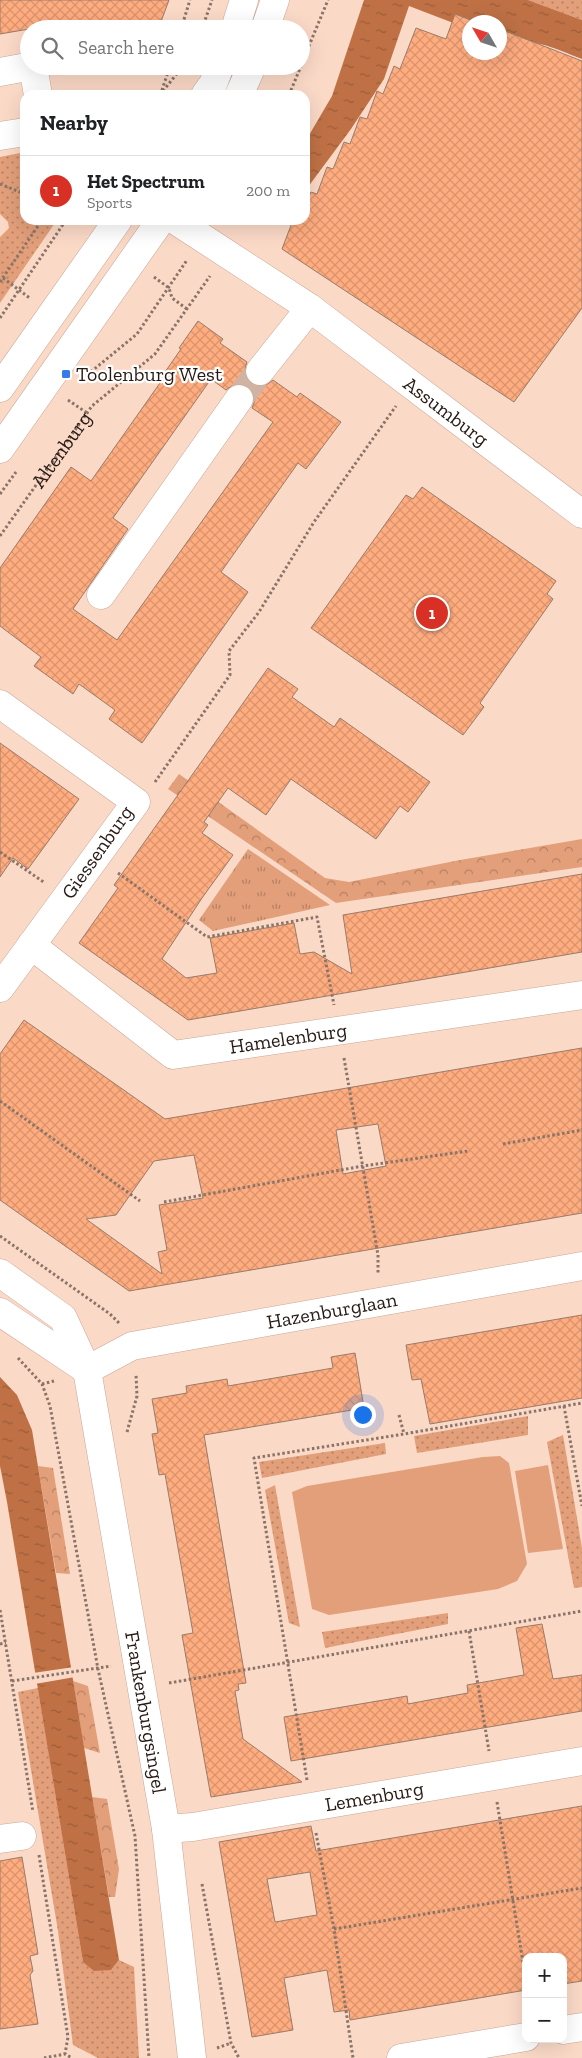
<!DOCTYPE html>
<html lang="en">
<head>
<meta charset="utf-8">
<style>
  body { margin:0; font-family:"Zilla Slab",serif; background:#f6f6f6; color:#202124 }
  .controls { position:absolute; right:15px; bottom:15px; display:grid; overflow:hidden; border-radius:10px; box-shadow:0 5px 20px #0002 }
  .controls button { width:45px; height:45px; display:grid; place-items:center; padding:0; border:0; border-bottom:1px solid #e0e0e0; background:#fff; color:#202124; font:25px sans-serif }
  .compass { position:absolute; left:462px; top:15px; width:45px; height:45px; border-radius:50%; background:#fff; box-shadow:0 5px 20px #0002; rotate:309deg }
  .you { position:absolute; left:362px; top:1414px; width:18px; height:18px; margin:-12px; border:4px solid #fff; border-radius:50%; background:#1a73e8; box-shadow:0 0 0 8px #1a73e833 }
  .badge { display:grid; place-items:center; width:32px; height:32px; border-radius:50%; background:#d93025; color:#fff; font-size:16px; font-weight:700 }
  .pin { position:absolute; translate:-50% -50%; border:2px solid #fff; box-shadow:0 1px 5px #0006 }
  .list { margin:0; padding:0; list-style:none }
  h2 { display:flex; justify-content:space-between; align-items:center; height:65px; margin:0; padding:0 20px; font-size:21px }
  h2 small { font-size:16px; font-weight:400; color:#757577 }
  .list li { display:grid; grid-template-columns:32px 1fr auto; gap:15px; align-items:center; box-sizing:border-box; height:70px; padding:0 20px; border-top:1px solid #e0e0e0 }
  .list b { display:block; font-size:19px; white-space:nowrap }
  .list p { margin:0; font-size:16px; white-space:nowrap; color:#757577 }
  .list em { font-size:16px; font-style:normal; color:#757577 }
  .icon { flex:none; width:28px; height:28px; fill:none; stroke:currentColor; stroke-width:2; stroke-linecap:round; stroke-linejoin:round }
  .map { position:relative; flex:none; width:582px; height:2058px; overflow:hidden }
  .search { position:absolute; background:#fff; box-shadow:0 5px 20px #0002; left:20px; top:20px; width:290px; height:55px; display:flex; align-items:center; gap:12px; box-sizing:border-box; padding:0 18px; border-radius:28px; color:#757577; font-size:19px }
  .panel { position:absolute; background:#fff; box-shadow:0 5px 20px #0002; left:20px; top:90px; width:290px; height:135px; border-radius:15px }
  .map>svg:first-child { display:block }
  .grass { fill:url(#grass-dots) }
  .forest { fill:url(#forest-crowns) }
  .park { fill:url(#park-tufts) }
  .pitch { fill:#e29f7a }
  .water { fill:url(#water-ripples) }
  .pier { fill:#fbd9c7 }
  .building { fill:url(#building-cross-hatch); stroke:#997b6a; fill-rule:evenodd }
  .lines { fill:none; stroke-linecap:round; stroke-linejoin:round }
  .minor-tunnel { stroke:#d0b3a3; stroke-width:28; stroke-dasharray:28 14; stroke-linecap:butt }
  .minor-casing { stroke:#c8a796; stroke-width:29 }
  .major-casing { stroke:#c8a796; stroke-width:29 }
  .path { stroke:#8a7468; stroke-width:3; stroke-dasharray:2.5 2.5; stroke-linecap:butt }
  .minor { stroke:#fff; stroke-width:28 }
  .major { stroke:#fff; stroke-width:28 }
  .poi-dot { fill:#367be9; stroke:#fff; stroke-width:2 }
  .labels { text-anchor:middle; stroke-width:4.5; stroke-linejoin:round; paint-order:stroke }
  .poi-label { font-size:20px; fill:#261a14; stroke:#fff; text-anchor:start }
  .street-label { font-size:20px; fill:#261a14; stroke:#fff }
</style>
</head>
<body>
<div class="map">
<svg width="582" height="2058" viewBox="0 0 582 2058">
  <defs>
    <pattern id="grass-dots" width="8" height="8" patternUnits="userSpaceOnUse" patternTransform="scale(1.25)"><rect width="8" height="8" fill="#e29f7a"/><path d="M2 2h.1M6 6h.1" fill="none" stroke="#b78163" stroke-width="1.8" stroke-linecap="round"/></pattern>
    <pattern id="forest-crowns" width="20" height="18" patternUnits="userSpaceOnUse" patternTransform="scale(1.25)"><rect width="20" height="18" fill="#e29f7a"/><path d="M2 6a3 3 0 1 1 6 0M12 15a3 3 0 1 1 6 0" fill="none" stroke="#b78163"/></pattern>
    <pattern id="park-tufts" width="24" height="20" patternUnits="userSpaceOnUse" patternTransform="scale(1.25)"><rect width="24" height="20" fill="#e29f7a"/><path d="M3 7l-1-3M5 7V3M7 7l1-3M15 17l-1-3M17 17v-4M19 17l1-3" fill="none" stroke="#b78163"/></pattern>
    <pattern id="water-ripples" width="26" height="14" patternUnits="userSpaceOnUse" patternTransform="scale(1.25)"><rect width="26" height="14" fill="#bf7145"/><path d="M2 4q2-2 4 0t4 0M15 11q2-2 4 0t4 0" fill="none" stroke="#9b5c38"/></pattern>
    <pattern id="building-cross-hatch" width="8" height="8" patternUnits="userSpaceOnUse" patternTransform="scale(1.25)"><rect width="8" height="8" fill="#ffac7f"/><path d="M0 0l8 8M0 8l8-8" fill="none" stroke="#da936d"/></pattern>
  </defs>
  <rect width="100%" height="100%" fill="#fbd9c7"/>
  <path class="grass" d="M528,0H582V20Z
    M25,152V220H57L0,303V237L9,228L8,222L0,214V157Z
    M528,1416V1435L417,1453L414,1436Z
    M563,1435L582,1548V1587L574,1588L547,1442Z
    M385,1443L386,1454L262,1478L259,1462Z
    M275,1485L300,1627L289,1623L265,1490Z
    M448,1613V1624L325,1648L322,1632Z
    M38,1688L83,1962L111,1970L119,1960L134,1967L139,2058H98L73,2045L58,1931L18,1692Z"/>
  <path class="forest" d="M179,774L325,878L349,882L460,860L582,839V867L336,903L168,789Z
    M38,1466L53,1468L70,1574L56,1573Z
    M73,1681L88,1686L100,1753L84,1748Z
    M92,1797L107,1799L119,1869L115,1897H109Z"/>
  <path class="park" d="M248,849L330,905L213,931L199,920Z"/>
  <path class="pitch" d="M500,1456L509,1463L527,1564L517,1581L498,1589L329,1615L312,1609L292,1492L307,1486L483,1457Z
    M548,1465L563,1549L528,1553L515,1471Z"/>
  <path class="water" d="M364,0H528L582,20V59C568,54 554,47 540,44C527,41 512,44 500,40V22H470L469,29L409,6L384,79L351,129L305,191V142L332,96Z
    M0,1377L17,1395L32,1430L119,1960L111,1970L94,1971L83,1962L7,1502L0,1466Z"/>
  <path class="pier" d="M74,1667L75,1677L35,1684L33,1673Z"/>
  <path class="building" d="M0,0H169L159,27L29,29L0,34Z
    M455,14L476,22H470V52H500V29L582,61V308L514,402L282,249L293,220H305V206L311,192L317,194L327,167L333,169L344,142L350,144L360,117L367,119L377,91L383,94L394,66L400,69L416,28L446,39Z
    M198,321L223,339L220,343L247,362L245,368V376L251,383L257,386H265L273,380L297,397L300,393L341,422L306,469L298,463L221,572L248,592L142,743L109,719L115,710L79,684L73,694L34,666L41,657L0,626V568L71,467L91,481L167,373L165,372L181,349L179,348ZM211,379L226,390L233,385L240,383L248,387L253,393L255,400L252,408L273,422L117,640L73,609L128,529L113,518Z
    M422,487L556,581L547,594L553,599L480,703L484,707L463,735L311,628L406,495L413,499Z
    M268,668L298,689L292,697L334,727L340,718L430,782L408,812L400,806L376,839L291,779L266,815L228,788L204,822L208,825L202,833L233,855L202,898L162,959L186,978L217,973L210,938L294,923L300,954L314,952L352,974L343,915L582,874V952L188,1020L79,943L118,888L114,885Z
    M0,743L79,799L28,869L13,858L0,877Z
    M24,1020L165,1119L582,1048V1213L129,1291L0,1200V1054ZM378,1124L386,1166L343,1174L336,1130ZM194,1155L203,1198L159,1205L167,1250L158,1252L162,1274L86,1219L116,1215L154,1161Z
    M582,1315V1398L430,1424L421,1379L412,1380L406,1345Z
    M355,1353L364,1408L204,1435L246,1683L238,1684L239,1690L235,1691L243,1739L302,1782L211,1797L182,1635L193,1633L165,1474L159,1475L152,1434L158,1433L152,1399L187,1393L186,1386L227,1379L228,1386L333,1368L331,1357Z
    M542,1624L553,1679L582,1675V1711L291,1761L284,1717L407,1696L408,1704L429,1700L468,1693L467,1685L524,1675L516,1628Z
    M582,1806V1981L563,1984V1957H526V1990L350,2020L349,2010L334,2012L327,1970L284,1978L293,2030L252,2037L219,1842L311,1826L316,1851ZM310,1872L317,1915L275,1922L267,1879Z
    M22,1857L38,1954L30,1956L33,1971L30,1975L38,2024L0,2029V1861Z"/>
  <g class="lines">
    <path class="minor-tunnel" d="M239,399L260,371"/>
    <defs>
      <g id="minor">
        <path d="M33,66L38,95"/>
        <path d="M0,72L32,66"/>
        <path d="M0,136L25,132"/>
        <path id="s2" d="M175,220L310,308L582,514"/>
        <path d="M260,371L310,308"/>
        <path d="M101,595L239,399"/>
        <path d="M0,704L136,802L0,988"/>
        <path id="s3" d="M31,945L173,1055L582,995"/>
        <path id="s4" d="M0,1273L63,1318L87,1370L166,1829L192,2058"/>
        <path d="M0,1312L87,1370"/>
        <path id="s5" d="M87,1370L132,1346L582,1266"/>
        <path id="s6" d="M166,1829L193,1827L582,1761"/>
        <path d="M0,1839L22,1836"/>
        <path d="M563,2030L582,2027"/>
        <path d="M401,2058L526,2037"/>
      </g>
      <path id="major" d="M235,29L244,0
        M265,29L275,0
        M205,95L213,84L220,66
        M239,95L252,66
        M0,388L118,220
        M0,449L161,220"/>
    </defs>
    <use href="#minor" class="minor-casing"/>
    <use href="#major" class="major-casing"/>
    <g class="path">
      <path d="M181,29L190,0"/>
      <path d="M202,29L212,0"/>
      <path d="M301,65L328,0"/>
      <path d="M163,91L183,66"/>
      <path d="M149,95L161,93L170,66"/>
      <path d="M289,95L301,66"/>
      <path d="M0,184L25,194"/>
      <path d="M154,277L169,288L172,298L187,309"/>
      <path d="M3,278L31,299"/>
      <path d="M0,282L42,220"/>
      <path d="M0,318L66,220"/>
      <path d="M87,375L137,334L187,260"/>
      <path d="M68,400L87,413"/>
      <path d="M0,494L16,472"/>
      <path id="s1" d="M0,536L92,406L155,354L210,276"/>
      <path d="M155,782L230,675L229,651L259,612L314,522L396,406"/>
      <path d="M0,852L45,883"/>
      <path d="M118,873L207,937L317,917L334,1005"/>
      <path d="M344,1058L378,1255V1274"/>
      <path d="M0,1101L140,1201"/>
      <path d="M503,1144L582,1130"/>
      <path d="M164,1202L363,1166L468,1151"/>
      <path d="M0,1236L110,1314L119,1323"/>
      <path d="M18,1358L42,1384L50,1406L98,1669L135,1836L149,2058"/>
      <path d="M42,1384L54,1381"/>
      <path d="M564,1406L582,1506"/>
      <path d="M399,1415L404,1434"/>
      <path d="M127,1432L137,1396L136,1374"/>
      <path d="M0,1610L33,1812"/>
      <path d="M469,1631L489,1751"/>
      <path d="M0,1644L6,1643"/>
      <path d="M12,1681L111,1666"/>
      <path d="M169,1683L582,1611"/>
      <path d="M307,1780L254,1458L404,1434L582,1403"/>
      <path d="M497,1802L526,1981"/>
      <path d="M316,1833L334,1929L353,2058"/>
      <path d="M39,1855L68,2037L65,2054"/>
      <path d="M202,1884L231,2043L239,2058"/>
      <path d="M334,1929L582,1888"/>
      <path d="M217,2048L231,2043"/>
      <path d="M44,2058L65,2054L72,2058"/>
    </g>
    <use href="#minor" class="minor"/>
    <use href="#major" class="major"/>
  </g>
  <rect class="poi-dot" x="61" y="369" width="10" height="10" rx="2.5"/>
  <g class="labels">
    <g class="poi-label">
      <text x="76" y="381">Toolenburg West</text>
    </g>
    <g class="street-label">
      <text dy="7" stroke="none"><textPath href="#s2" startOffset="332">Assumburg</textPath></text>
      <text dy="7" stroke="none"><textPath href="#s1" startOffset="106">Altenburg</textPath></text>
      <text transform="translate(97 852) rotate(-55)" y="7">Giessenburg</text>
      <text dy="7" stroke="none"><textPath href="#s3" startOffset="296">Hamelenburg</textPath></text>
      <text dy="7" stroke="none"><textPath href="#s5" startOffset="254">Hazenburglaan</textPath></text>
      <text dy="7" stroke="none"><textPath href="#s4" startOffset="482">Frankenburgsingel</textPath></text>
      <text dy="7" stroke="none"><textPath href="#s6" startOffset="211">Lemenburg</textPath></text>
    </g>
  </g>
</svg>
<div class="controls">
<button>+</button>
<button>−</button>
</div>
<svg class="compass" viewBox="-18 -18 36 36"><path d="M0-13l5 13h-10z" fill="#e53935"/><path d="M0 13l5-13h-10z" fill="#757577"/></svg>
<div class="you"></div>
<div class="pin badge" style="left:432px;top:613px">1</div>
<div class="search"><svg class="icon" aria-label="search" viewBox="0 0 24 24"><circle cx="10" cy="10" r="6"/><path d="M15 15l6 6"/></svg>Search here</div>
<section class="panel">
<h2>Nearby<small></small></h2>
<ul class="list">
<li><span class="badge">1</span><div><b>Het Spectrum</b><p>Sports</p></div><em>200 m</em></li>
</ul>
</section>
</div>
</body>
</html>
